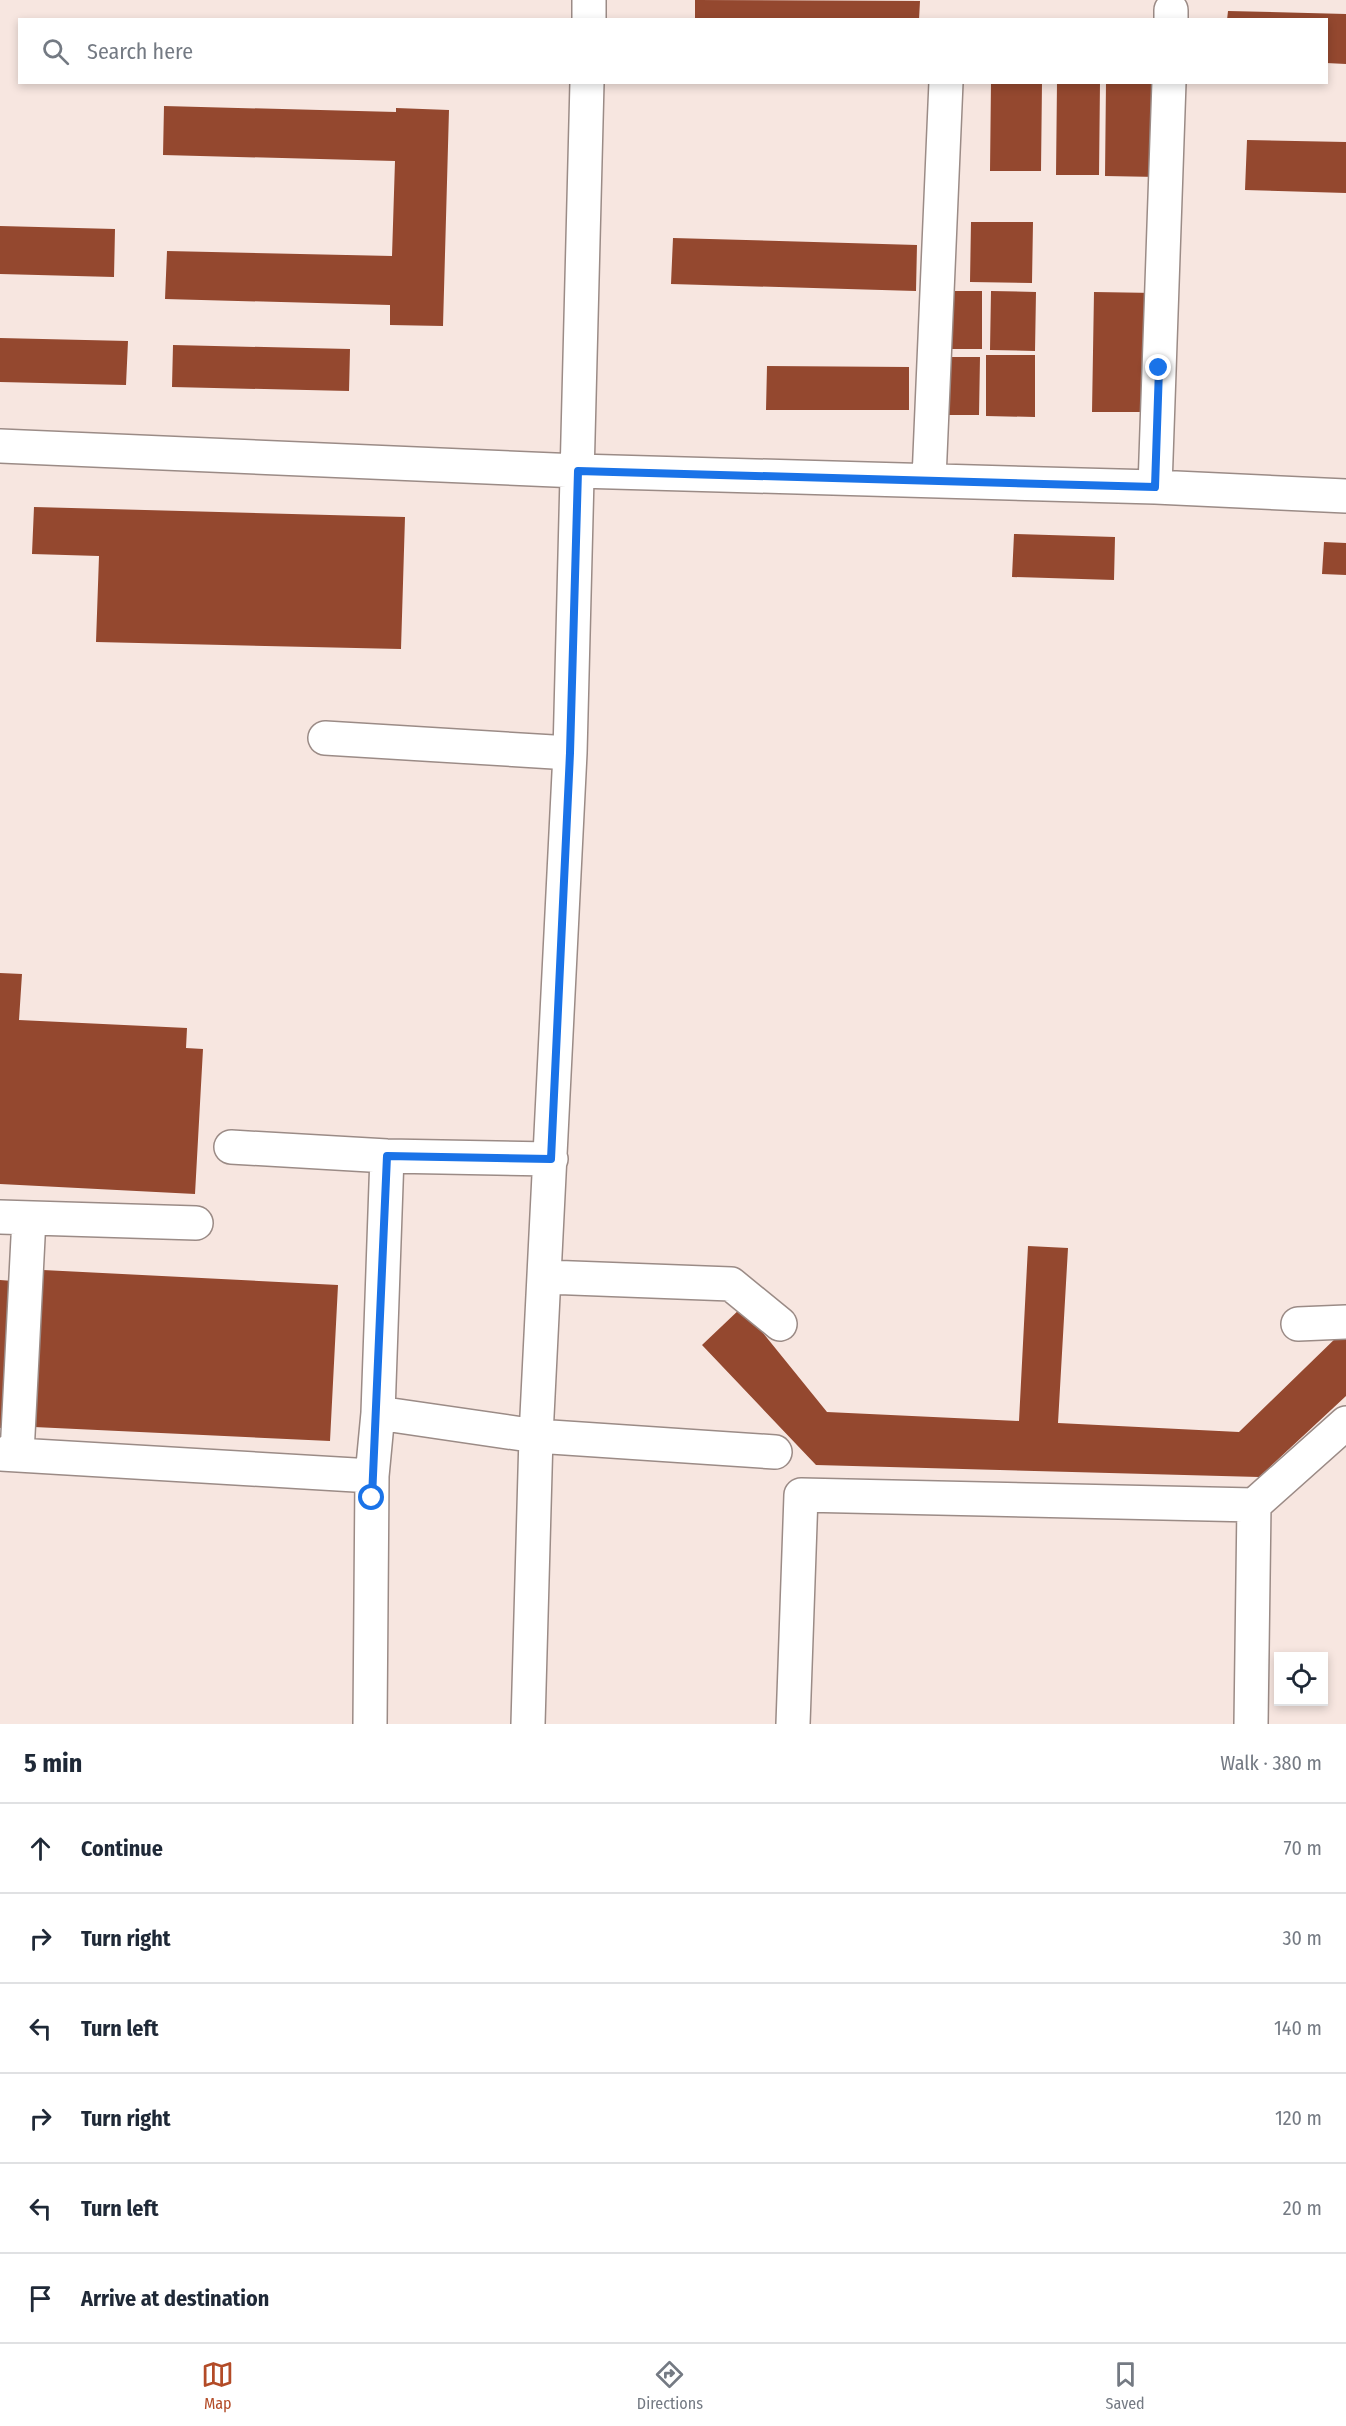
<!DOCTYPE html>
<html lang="en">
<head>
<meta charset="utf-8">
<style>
  body { margin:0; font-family:"Fira Sans Condensed",sans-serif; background:#f2f2f3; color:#1f2937 }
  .controls { position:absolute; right:18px; bottom:18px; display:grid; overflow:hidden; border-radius:0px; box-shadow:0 3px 9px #0003 }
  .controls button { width:54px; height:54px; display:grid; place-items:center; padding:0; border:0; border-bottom:2px solid #e0e1e3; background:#fff; color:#1f2937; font:30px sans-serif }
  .stop { position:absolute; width:18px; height:18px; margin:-14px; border:4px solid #1a73e8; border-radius:50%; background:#fff }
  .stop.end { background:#1a73e8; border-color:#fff; box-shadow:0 2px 6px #0008 }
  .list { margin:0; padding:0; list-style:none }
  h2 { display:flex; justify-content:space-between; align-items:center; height:78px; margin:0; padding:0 24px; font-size:26px }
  h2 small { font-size:20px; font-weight:400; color:#747a83 }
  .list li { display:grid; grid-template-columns:39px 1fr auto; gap:18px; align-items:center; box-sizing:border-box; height:90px; padding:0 24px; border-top:2px solid #e0e1e3 }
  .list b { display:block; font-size:22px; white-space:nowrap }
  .list em { font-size:20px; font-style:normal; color:#747a83 }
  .icon { flex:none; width:33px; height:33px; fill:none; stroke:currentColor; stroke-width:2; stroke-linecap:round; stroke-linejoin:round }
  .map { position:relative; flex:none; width:1346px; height:1724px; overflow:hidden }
  .search { position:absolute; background:#fff; box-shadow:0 3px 9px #0003; left:18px; right:18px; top:18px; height:66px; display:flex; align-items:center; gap:15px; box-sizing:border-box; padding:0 21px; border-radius:0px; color:#747a83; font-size:22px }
  .sheet { height:618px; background:#fff }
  nav { display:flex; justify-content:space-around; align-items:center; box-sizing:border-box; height:84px; border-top:2px solid #e0e1e3; background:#fff; font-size:16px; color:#747a83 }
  nav a { display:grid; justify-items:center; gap:3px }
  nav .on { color:#b34b27 }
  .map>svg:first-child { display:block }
  .building { fill:#94482f }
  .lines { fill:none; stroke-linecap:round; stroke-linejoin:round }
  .minor-casing { stroke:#9b8b86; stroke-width:36 }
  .minor { stroke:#fff; stroke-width:33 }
  .route { stroke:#1a73e8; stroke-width:8 }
</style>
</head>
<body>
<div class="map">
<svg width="1346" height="1724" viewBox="0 0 1346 1724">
  <rect width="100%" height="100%" fill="#f7e6e0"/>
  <path class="building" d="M695,0L920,1L919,20H695Z
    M1228,11L1346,14V64L1326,63V20H1227Z
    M991,82H1042L1041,171H990Z
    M1057,82H1100L1099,175H1056Z
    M1106,82H1159L1158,177L1105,176Z
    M164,106L396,112V108L449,110L443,326L390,325V305L165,299L167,251L392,256L395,161L163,155Z
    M1247,140L1346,142V193L1245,190Z
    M971,222H1033L1032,283L970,282Z
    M0,226L115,229L114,277L0,274Z
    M673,238L917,245L916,291L671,284Z
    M944,291H982V349H943Z
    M991,291L1036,292L1035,351L990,350Z
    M1094,292L1156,293L1155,412H1092Z
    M0,338L128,341L126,385L0,382Z
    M173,345L350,349L349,391L172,387Z
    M986,355H1035V417L986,416Z
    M943,357H980L979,415H943Z
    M767,366L909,367V410H766Z
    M34,507L405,517L401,649L96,642L99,556L32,554Z
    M1014,534L1115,537L1114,580L1012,577Z
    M1324,542L1346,543V575L1322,574Z
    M0,973L22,974L19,1020L187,1028L186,1048L203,1049L195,1194L0,1184Z
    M1028,1246L1068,1248L1058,1423L1239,1432L1341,1333L1346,1338V1396L1259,1477L816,1465L702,1345L742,1307L827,1412L1019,1421Z
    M43,1270L338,1285L330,1441L34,1427Z
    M0,1280L13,1281L5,1428H0Z"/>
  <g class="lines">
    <defs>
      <path id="minor" d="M589,20V0
        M1171,20V10
        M0,446L578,471L1155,487L1346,496
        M929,479L946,82
        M1155,487L1169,82
        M325,738L570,753
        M231,1147L387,1156L551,1159
        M0,1217L196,1223
        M546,1277L731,1284L780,1324
        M1298,1324L1346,1322
        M378,1413L536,1436L775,1452
        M0,1454L372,1476
        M17,1454L29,1218
        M370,1724L372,1476L378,1413L387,1156
        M528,1724L536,1436L570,753L587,82
        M793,1724L801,1495L1254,1505
        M1251,1724L1254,1505L1346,1423"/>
    </defs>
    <use href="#minor" class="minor-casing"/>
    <use href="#minor" class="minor"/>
  </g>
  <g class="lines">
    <path class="route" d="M372,1498L387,1156L551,1159L570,753L578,471L1155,487L1159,368"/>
  </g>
</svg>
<div class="controls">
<button><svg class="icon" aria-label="locate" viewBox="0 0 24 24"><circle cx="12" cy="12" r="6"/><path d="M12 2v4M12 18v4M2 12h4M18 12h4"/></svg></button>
</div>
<div class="stop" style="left:372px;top:1498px"></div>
<div class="stop end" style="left:1159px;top:368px"></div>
<div class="search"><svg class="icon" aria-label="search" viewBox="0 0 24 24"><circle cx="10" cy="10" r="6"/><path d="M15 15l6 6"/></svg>Search here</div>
</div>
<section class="sheet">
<h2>5 min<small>Walk · 380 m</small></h2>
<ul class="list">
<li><svg class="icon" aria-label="ahead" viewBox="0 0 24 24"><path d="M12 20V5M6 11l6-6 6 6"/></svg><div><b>Continue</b></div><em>70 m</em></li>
<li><svg class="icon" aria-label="right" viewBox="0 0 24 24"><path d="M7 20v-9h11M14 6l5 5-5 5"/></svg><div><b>Turn right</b></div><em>30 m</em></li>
<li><svg class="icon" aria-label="left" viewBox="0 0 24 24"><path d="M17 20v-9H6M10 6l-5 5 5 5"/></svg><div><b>Turn left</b></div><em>140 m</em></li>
<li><svg class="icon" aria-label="right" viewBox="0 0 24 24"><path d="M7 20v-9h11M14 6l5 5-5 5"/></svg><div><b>Turn right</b></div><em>120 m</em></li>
<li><svg class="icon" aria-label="left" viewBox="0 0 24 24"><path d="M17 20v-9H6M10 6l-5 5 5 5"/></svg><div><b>Turn left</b></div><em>20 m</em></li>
<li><svg class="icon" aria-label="arrive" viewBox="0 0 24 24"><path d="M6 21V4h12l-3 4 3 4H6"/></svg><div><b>Arrive at destination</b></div></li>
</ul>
</section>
<nav>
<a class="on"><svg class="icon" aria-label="map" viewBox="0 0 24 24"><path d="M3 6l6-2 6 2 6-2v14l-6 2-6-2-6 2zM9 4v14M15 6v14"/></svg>Map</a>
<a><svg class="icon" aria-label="directions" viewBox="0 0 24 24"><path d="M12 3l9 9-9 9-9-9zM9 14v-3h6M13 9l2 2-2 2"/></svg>Directions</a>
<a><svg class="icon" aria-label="saved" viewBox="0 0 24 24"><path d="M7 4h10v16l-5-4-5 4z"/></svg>Saved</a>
</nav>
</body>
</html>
